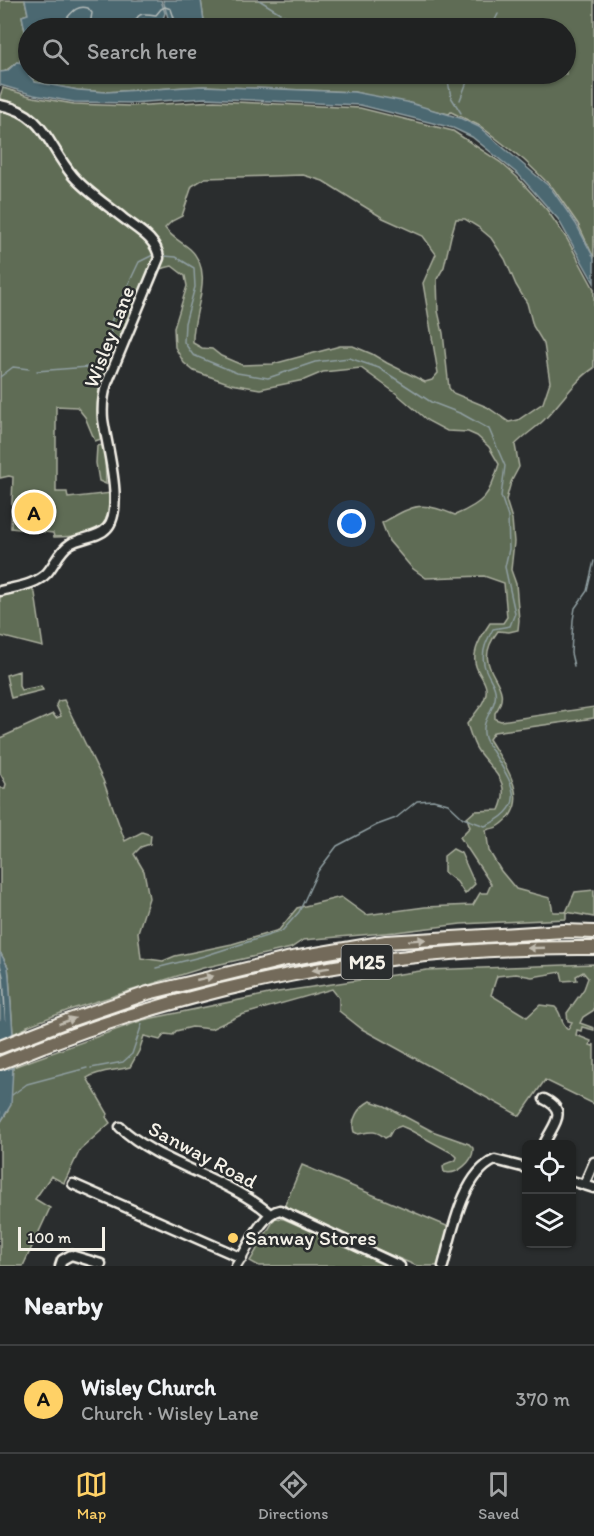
<!DOCTYPE html>
<html lang="en">
<head>
<meta charset="utf-8">
<style>
  body { margin:0; font-family:Itim,sans-serif; background:#282a2a; color:#f1f3f6 }
  .controls { position:absolute; right:18px; bottom:18px; display:grid; overflow:hidden; border-radius:9px; box-shadow:0 2px 4px #0004 }
  .controls button { width:54px; height:54px; display:grid; place-items:center; padding:0; border:0; border-bottom:2px solid #3d3f40; background:#202222; color:#f1f3f6; font:30px sans-serif }
  .scale { position:absolute; left:18px; bottom:15px; width:87px; box-sizing:border-box; padding-left:6px; border:3px solid #f4f1e8; border-top:0; font-size:16px; line-height:21px; white-space:nowrap; color:#f4f1e8; -webkit-text-stroke:4px #2a2d2e; paint-order:stroke }
  .you { position:absolute; left:352px; top:524px; width:21px; height:21px; margin:-15px; border:4px solid #fff; border-radius:50%; background:#1a73e8; box-shadow:0 0 0 9px #1a73e833 }
  .badge { display:grid; place-items:center; width:39px; height:39px; border-radius:50%; background:#ffd166; color:#111; font-size:20px; font-weight:700 }
  .pin { position:absolute; translate:-50% -50%; border:3px solid #fff; box-shadow:0 2px 6px #0006 }
  .list { margin:0; padding:0; list-style:none }
  h2 { display:flex; justify-content:space-between; align-items:center; height:78px; margin:0; padding:0 24px; font-size:26px }
  h2 small { font-size:20px; font-weight:400; color:#a2a4a5 }
  .list li { display:grid; grid-template-columns:39px 1fr auto; gap:18px; align-items:center; box-sizing:border-box; height:108px; padding:0 24px; border-top:2px solid #3d3f40 }
  .list b { display:block; font-size:22px; white-space:nowrap }
  .list p { margin:0; font-size:20px; white-space:nowrap; color:#a2a4a5 }
  .list em { font-size:20px; font-style:normal; color:#a2a4a5 }
  .icon { flex:none; width:33px; height:33px; fill:none; stroke:currentColor; stroke-width:2; stroke-linecap:round; stroke-linejoin:round }
  .map { position:relative; flex:none; width:594px; height:1266px; overflow:hidden }
  .search { position:absolute; background:#202222; box-shadow:0 2px 4px #0004; left:18px; right:18px; top:18px; height:66px; display:flex; align-items:center; gap:15px; box-sizing:border-box; padding:0 21px; border-radius:33px; color:#a2a4a5; font-size:22px }
  .sheet { height:186px; background:#202222 }
  nav { display:flex; justify-content:space-around; align-items:center; box-sizing:border-box; height:84px; border-top:2px solid #3d3f40; background:#202222; font-size:16px; color:#a2a4a5 }
  nav a { display:grid; justify-items:center; gap:3px }
  nav .on { color:#ffd166 }
  .map>svg:first-child { display:block }
  .green { fill:#5f6c54; stroke:#aaae9e; stroke-width:1.5; fill-rule:evenodd }
  .water { fill:#4c6771; stroke:#8f9ea1; stroke-width:1.5 }
  .lines { fill:none; stroke-linecap:round; stroke-linejoin:round }
  .shore { stroke:#b1bab8; stroke-width:1.5 }
  .stream { stroke:#8f9ea1; stroke-width:1.5 }
  .river { stroke:#4c6771; stroke-width:10 }
  .minor-casing { stroke:#f4f1e8; stroke-width:13 }
  .highway-casing { stroke:#f4f1e8; stroke-width:16 }
  .minor { stroke:#2a2d2e; stroke-width:8 }
  .highway { stroke:#736b5a; stroke-width:12 }
  .oneway { fill:#c0bbaf }
  .poi-dot { fill:#ffd166; stroke:#2a2d2e; stroke-width:2 }
  .labels { text-anchor:middle; stroke-width:5; stroke-linejoin:round; paint-order:stroke }
  .shield { fill:#2a2d2e; stroke:#b7b6b0; stroke-width:1.5 }
  .shield-label { font-size:20px; font-weight:bold; fill:#f4f1e8 }
  .street-label { font-size:21px; fill:#f4f1e8; stroke:#2a2d2e }
  .poi-label { font-size:21px; fill:#f4f1e8; stroke:#2a2d2e; text-anchor:start }
</style>
</head>
<body>
<div class="map">
<svg width="594" height="1266" viewBox="0 0 594 1266">
  <rect width="100%" height="100%" fill="#2a2d2e"/>
  <filter id="ink" filterUnits="userSpaceOnUse"><feTurbulence type="fractalNoise" baseFrequency=".0167" numOctaves="2"/><feDisplacementMap in="SourceGraphic" scale="12" xChannelSelector="R" yChannelSelector="G"/><feConvolveMatrix kernelMatrix="1 2 1 2 8 2 1 2 1" color-interpolation-filters="sRGB"/></filter>
  <g filter="url(#ink)">
    <path class="green" d="M0,0H25L28,14L22,16L26,36L20,60L23,61V64L17,62L4,72H0Z
      M201,0H594V258L578,224L553,188L524,160L480,126L451,112L449,114L354,92L203,86L106,92L78,90L35,82L30,74H566V28H205Z
      M3,88L33,97L74,104L130,106L214,101L360,108L453,131L500,162L517,177L547,210L567,239L594,289V368C574,381 561,403 544,420C535,429 524,435 515,445L519,467L511,482L506,500L512,519L514,542L511,570L516,584L519,620L518,630L509,632L498,631C466,673 519,680 495,713V719L501,721L594,707V718L494,732L489,739C504,764 535,802 499,826C496,828 490,829 486,830L489,851L501,871L516,889L550,898L553,912H566L575,892L594,890V917L566,912V919L461,924L396,932L303,940L291,948L203,968L69,1010L27,1026L28,1027L13,1034L9,976L8,967L0,952V788H5L6,784L0,773V738L53,714L56,718L61,716L56,705L58,701L64,700L103,780L125,841L142,832L151,835L150,844L141,847L134,854L144,871L149,898L138,932L141,958L163,961L175,956L232,944L279,930L297,908L341,897L366,915L425,907L473,905L480,893H487L491,884L460,837L470,827L467,818L475,811L499,810C512,781 493,772 478,751C473,744 470,733 467,724C474,714 488,701 486,688C485,680 478,673 476,666C471,652 482,635 490,623H503L507,617L504,583L484,576L426,578L412,568L389,541L382,523C414,505 420,500 455,515C484,503 490,495 499,464L489,447L477,436L468,432L447,431L428,421L397,394L361,368L323,372L304,380L260,389L231,384L194,371L184,363L175,347L174,328L187,286L185,276L172,266L160,269L155,267L103,386L104,438L95,441L85,417L77,407L56,406V492H67L68,498L111,493C111,501 112,510 109,517C101,537 71,537 54,537L53,533L11,528L13,477L9,476L0,478V96ZM303,175L323,181L383,218L423,236L436,254L423,283L438,373L432,380L425,382L387,363L372,354L353,346H340L273,364L242,365L221,356L212,349L202,348L193,343C191,313 217,274 190,249C181,241 173,239 165,228L172,221L182,216L192,186L205,178ZM456,219H465L478,227L491,238L505,259L516,285L527,303L533,326L544,344L550,382L543,403L518,420L509,422L487,407L453,393L449,388L443,333L438,311L437,279L444,267L451,236Z
      M102,445L105,456L106,484L99,481L96,463L97,446Z
      M29,587L35,593L43,647L0,636V594Z
      M19,671V686L21,690L41,686L43,690L11,698L6,675Z
      M453,849L461,853L475,884L465,894L457,882L444,872V856Z
      M594,964V1010L583,1017L580,1023L594,1028V1030L582,1027L581,1031L577,1030L576,1035L591,1041L590,1045L593,1046L594,1044V1104L545,1080L520,1116L362,1029L339,1011V998L332,989L241,1015L211,1029L192,1027L176,1031L173,1035L165,1034L160,1040L144,1036L139,1051L130,1067C116,1071 99,1070 87,1078L108,1114L106,1117L110,1123L80,1150L64,1183L51,1176L35,1199L50,1208L23,1266H0V1123L8,1111L13,1067L143,1020L278,992L427,970ZM561,972L563,981L577,980L576,976L583,972L588,978L584,989L567,1013L568,1021L572,1022L568,1029C560,1023 562,1013 555,1007L540,1005L527,1017L491,995L497,976L516,974L532,977Z
      M370,1101L385,1106L432,1131L469,1144L473,1148C474,1161 457,1176 444,1172L443,1167L445,1164L456,1160L457,1157L454,1154L408,1129L401,1126L393,1129L389,1136L385,1138C375,1129 369,1132 358,1134L354,1132C350,1119 359,1107 370,1101Z
      M302,1165L449,1227L438,1266H417L307,1220L284,1207Z
      M275,1218L284,1219L391,1266H259L250,1261Z"/>
    <path class="water" d="M25,0H161L165,13L163,19L166,20L168,18L163,0H201L205,28H165L164,24L143,19L140,28H28V63L27,65L28,74L35,82L78,90L106,92L203,86L354,92L407,102L460,118L479,127L551,188L576,224L594,258V283L558,219L519,175L472,137L453,128L360,105L205,98L131,103L74,102L34,95L0,85V72L7,71L17,62L23,63V61H20L26,36L22,16L28,14Z
      M0,952L8,967L9,976L13,1034L0,1038Z
      M13,1067L11,1105L0,1123V1073Z"/>
    <g class="lines">
      <path class="shore" d="M70,28L66,24L67,18C73,11 78,5 88,8L92,13L90,25L85,28
        M134,28C136,12 142,13 156,15L161,9L165,7L171,9L174,18L171,28
        M0,965L3,977L6,1028L0,1032"/>
      <path class="stream" d="M259,0L280,13
        M284,15C292,22 304,24 314,28
        M491,28L498,14
        M399,74L404,80L430,74
        M442,74L449,76
        M448,81L451,97L461,113
        M460,100L470,74
        M37,371L101,366L109,346L112,319L139,262L153,255
        M0,377L13,367L29,369
        M574,666L571,653L573,620L575,608L587,591L594,561
        M156,968L204,956L282,931L299,912L318,871L337,846L377,825L396,818L417,801L433,800L448,804L463,818L485,826C526,808 516,789 496,757C493,751 487,744 485,738C480,722 492,713 495,699C498,685 486,676 484,664C481,651 487,640 493,629L510,626L515,613L505,567L509,549L508,517L501,496L505,466L489,429L462,414L431,402L379,368L349,358L315,362L268,378L237,373L193,355L184,342L185,323L195,287L194,268L176,257L164,256
        M91,1068L123,1062L132,1054L142,1024
        M12,1095L27,1084L87,1068"/>
      <path class="river" d="M0,1106L3,1093V1024"/>
      <defs>
        <path id="minor" d="M0,105C45,113 47,145 73,176C87,192 107,205 123,218C137,229 157,239 159,258L107,383C103,395 102,407 103,419C106,443 125,509 107,528C98,538 81,537 70,544C59,551 55,564 47,573C36,585 15,587 0,591
          M544,1099C570,1111 552,1126 544,1144
          M120,1127C159,1164 229,1178 270,1214
          M572,1181L594,1188
          M73,1184L242,1258
          M584,1185L594,1162
          M60,1266L62,1260L71,1255L101,1264
          M236,1266C247,1251 261,1213 280,1210L400,1266
          M443,1266C452,1234 462,1174 495,1160L526,1168"/>
        <path id="highway" d="M0,1047L67,1021L148,993L287,959L386,942L564,931L594,932
          M0,1063C193,983 385,946 594,948"/>
      </defs>
      <use href="#minor" class="minor-casing"/>
      <use href="#highway" class="highway-casing"/>
      <use href="#minor" class="minor"/>
      <use href="#highway" class="highway"/>
    </g>
    <defs><path id="oneway-solid" d="M-6-.8H1V-3.2L6.5 0L1 3.2V.8H-6Z" transform="scale(1.5)"/></defs>
    <g class="oneway">
      <use href="#oneway-solid" transform="translate(417 940) rotate(-4)"/>
      <use href="#oneway-solid" transform="translate(536 948) rotate(178)"/>
      <use href="#oneway-solid" transform="translate(321 969) rotate(171)"/>
      <use href="#oneway-solid" transform="translate(205 978) rotate(-13)"/>
      <use href="#oneway-solid" transform="translate(67 1021) rotate(-20)"/>
    </g>
  </g>
  <circle class="poi-dot" cx="233" cy="1238" r="6"/>
  <g class="labels">
    <rect class="shield" x="341.5" y="945" width="51" height="34" rx="4.5"/>
    <g class="shield-label">
      <text x="367" y="969">M25</text>
    </g>
    <g class="street-label">
      <text transform="translate(109 337) rotate(-69)" y="7">Wisley Lane</text>
      <text transform="translate(203 1155) rotate(28)" y="7">Sanway Road</text>
    </g>
    <g class="poi-label">
      <text x="245" y="1245">Sanway Stores</text>
    </g>
  </g>
</svg>
<div class="controls">
<button><svg class="icon" aria-label="locate" viewBox="0 0 24 24"><circle cx="12" cy="12" r="6"/><path d="M12 2v4M12 18v4M2 12h4M18 12h4"/></svg></button>
<button><svg class="icon" aria-label="layers" viewBox="0 0 24 24"><path d="M12 4l9 5-9 5-9-5zM3 14l9 5 9-5"/></svg></button>
</div>
<div class="scale">100 m</div>
<div class="you"></div>
<div class="pin badge" style="left:34px;top:512px">A</div>
<div class="search"><svg class="icon" aria-label="search" viewBox="0 0 24 24"><circle cx="10" cy="10" r="6"/><path d="M15 15l6 6"/></svg>Search here</div>
</div>
<section class="sheet">
<h2>Nearby<small></small></h2>
<ul class="list">
<li><span class="badge">A</span><div><b>Wisley Church</b><p>Church · Wisley Lane</p></div><em>370 m</em></li>
</ul>
</section>
<nav>
<a class="on"><svg class="icon" aria-label="map" viewBox="0 0 24 24"><path d="M3 6l6-2 6 2 6-2v14l-6 2-6-2-6 2zM9 4v14M15 6v14"/></svg>Map</a>
<a><svg class="icon" aria-label="directions" viewBox="0 0 24 24"><path d="M12 3l9 9-9 9-9-9zM9 14v-3h6M13 9l2 2-2 2"/></svg>Directions</a>
<a><svg class="icon" aria-label="saved" viewBox="0 0 24 24"><path d="M7 4h10v16l-5-4-5 4z"/></svg>Saved</a>
</nav>
</body>
</html>
